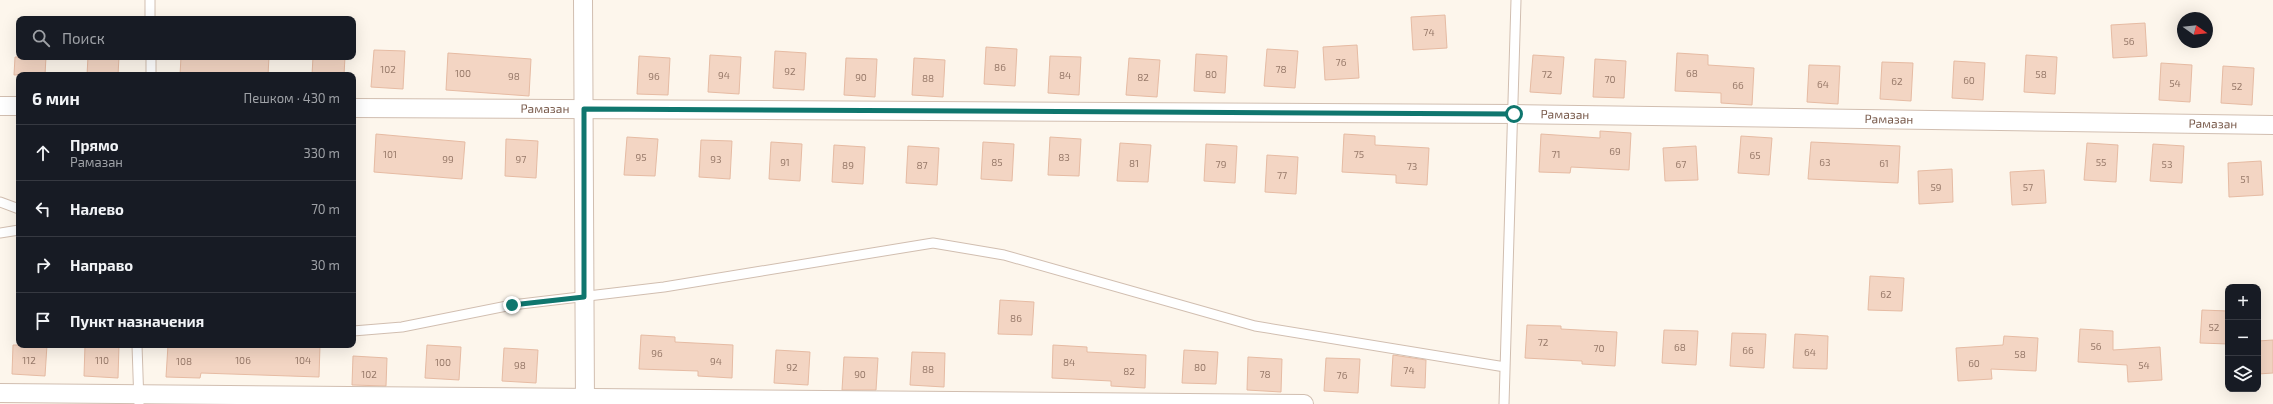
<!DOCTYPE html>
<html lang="ru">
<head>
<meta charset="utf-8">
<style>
  body { margin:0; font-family:"Exo 2",sans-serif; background:#20242c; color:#f1f3f6 }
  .controls { position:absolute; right:12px; bottom:12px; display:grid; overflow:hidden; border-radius:8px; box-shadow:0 4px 16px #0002 }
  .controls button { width:36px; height:36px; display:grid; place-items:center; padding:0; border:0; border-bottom:1px solid #363941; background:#171b24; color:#f1f3f6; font:20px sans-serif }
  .compass { position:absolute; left:2177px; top:12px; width:36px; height:36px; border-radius:50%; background:#171b24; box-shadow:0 4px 16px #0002; rotate:105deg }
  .stop { position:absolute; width:12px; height:12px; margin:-9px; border:3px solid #0f766e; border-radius:50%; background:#fff }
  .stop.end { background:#0f766e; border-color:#fff; box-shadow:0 1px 4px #0008 }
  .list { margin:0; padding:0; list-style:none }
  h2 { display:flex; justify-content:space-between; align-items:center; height:52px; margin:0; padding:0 16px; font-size:17px }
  h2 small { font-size:13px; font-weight:400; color:#9ea1a6 }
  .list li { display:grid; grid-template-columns:26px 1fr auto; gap:12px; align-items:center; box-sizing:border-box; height:56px; padding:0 16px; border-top:1px solid #363941 }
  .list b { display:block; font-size:15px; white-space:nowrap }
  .list p { margin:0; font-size:13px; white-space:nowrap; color:#9ea1a6 }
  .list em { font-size:13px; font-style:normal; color:#9ea1a6 }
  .icon { flex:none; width:22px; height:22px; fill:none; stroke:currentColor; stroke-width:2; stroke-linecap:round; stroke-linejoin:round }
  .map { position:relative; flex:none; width:2273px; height:404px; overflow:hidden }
  .search { position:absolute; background:#171b24; box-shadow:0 4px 16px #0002; left:16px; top:16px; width:340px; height:44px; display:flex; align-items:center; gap:10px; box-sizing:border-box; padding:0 14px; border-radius:8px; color:#9ea1a6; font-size:15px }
  .panel { position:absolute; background:#171b24; box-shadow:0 4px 16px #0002; left:16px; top:72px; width:340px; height:276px; border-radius:8px }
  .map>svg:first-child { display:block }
  .building { fill:#f3d5c3; stroke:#e6bba3 }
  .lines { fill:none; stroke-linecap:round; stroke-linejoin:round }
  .service-casing { stroke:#d1beb0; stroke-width:11 }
  .minor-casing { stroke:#d1beb0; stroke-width:20 }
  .service { stroke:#fff; stroke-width:9 }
  .minor { stroke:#fff; stroke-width:18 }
  .route { stroke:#0f766e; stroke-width:5 }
  .labels { text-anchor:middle; stroke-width:4; stroke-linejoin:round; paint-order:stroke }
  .number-label { font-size:10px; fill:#987a6a }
  .street-label { font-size:12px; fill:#7a5c4d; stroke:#fffaf3 }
</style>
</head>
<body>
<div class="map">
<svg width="2273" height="404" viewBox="0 0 2273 404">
  <rect width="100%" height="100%" fill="#fdf6ec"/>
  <path class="building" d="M1445,15L1447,48L1413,50L1411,17Z
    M2145,23L2147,56L2113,58L2111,25Z
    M1357,45L1359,78L1325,80L1323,47Z
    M986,47L1017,49L1015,86L984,84Z
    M1267,49L1298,51L1295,88L1264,86Z
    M374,50L405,51L403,89L371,87Z
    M775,51L806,53L804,90L773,88Z
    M448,53L531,59L529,96L446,90Z
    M1677,53L1708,55V65L1754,68L1752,105L1721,103V93L1675,91Z
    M1196,54L1227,56L1225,93L1194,91Z
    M710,55L741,57L739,94L708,92Z
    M1533,55L1564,57L1561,94L1530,92Z
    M2026,55L2057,57L2055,94L2024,92Z
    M639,56L670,58L668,95L637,94Z
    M1050,56L1081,57L1079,95L1048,93Z
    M15,57H46L45,75H14Z
    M88,57H119L118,75H87Z
    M181,57H269L268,75H180Z
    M313,57H345L344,75H312Z
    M846,58L877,59L875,97L844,95Z
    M914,58L945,60L943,97L912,95Z
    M1129,58L1160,60L1157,97L1126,95Z
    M1595,59L1626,61L1624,98L1593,97Z
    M1954,61L1985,63L1983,100L1952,98Z
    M1882,62L1913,63L1911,101L1880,99Z
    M2161,63L2192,65L2190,102L2159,100Z
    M1809,65L1840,66L1838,104L1807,102Z
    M2223,66L2254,68L2252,105L2221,103Z
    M1600,131L1631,133L1629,170L1571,167L1570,173L1539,172L1541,134L1600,138Z
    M376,134L465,142L462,179L374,172Z
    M1344,134L1375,136V145L1429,148L1427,185L1396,183V175L1342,172Z
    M1741,136L1772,138L1769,175L1738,173Z
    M627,137L658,139L655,176L624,175Z
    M1050,137L1081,139L1079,176L1048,175Z
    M506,139L538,141L536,178L505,176Z
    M701,140L732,141L730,179L699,177Z
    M771,142L802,144L800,181L769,179Z
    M983,142L1014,144L1012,181L981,179Z
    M1811,142L1900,146L1898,183L1808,179Z
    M1120,143L1151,145L1148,182L1117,181Z
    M2087,143L2118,145L2116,182L2084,180Z
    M1206,144L1237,146L1235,183L1204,181Z
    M2153,144L2184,146L2182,183L2150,181Z
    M834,145L865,147L863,184L832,182Z
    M908,146L939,148L937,185L906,183Z
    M1696,146L1698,180L1665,181L1663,148Z
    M1267,155L1298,157L1296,194L1265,192Z
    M2261,161L2263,195L2229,197L2228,163Z
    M1952,169L1953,202L1919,204L1918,171Z
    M2044,170L2046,203L2012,205L2010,172Z
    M1870,276L1904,278L1902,311L1868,310Z
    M1000,300L1034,302L1032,335L998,334Z
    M2202,310L2228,311V344L2200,343Z
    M1527,325L1561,326V329L1617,332L1615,366L1582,364V361L1525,358Z
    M2080,329L2113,331V350L2160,347L2162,380L2128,382L2127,365L2078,362Z
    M1664,330L1698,331L1696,365L1662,363Z
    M1732,333L1766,334L1764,368L1730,366Z
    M1795,334L1828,336L1827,369L1793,368Z
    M641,335L675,337V342L733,345L732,378L698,376V371L639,369Z
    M2004,336L2038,338L2036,371L1991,369L1992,379L1958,381L1956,348L2003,345Z
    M2273,340V373L2258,374V341Z
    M13,345H47L45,376L12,374Z
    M85,345H119L118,378L84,376Z
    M168,345H320L319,377L201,373L200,378L166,377Z
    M427,345L461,347L459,380L425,378Z
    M1053,345L1087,347V352L1146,355L1145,388L1111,386V381L1052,378Z
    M504,348L538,350L536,383L502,381Z
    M776,350L810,352L808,385L774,383Z
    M1184,350L1218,352L1216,384L1182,383Z
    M912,352L945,353L944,387L910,385Z
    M1393,355L1426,360L1425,388L1391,386Z
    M353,356L387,358L386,386L352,385Z
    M844,357L878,358L876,390H842Z
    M1248,357L1282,359L1281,392L1247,390Z
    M1326,358L1360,359L1358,393L1324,391Z"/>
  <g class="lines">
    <defs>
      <path id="service" d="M150,0V19
        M151,57V75
        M0,202L19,209
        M0,233L19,230
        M353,331L402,327L512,305L664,287L933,243L1004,255L1255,326L1505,367
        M137,345L139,404
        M1504,404L1516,0"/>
      <g id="minor">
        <path d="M583,0L585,404"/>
        <path d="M0,106H19"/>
        <path id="s1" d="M353,108L1514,114L2273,125"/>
        <path d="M0,393L1304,404"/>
      </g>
    </defs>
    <use href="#service" class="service-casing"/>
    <use href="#minor" class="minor-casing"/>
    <use href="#service" class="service"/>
    <use href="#minor" class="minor"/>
  </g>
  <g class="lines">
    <path class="route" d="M512,305L584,297V109L1514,114"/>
  </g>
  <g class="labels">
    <g class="number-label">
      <text x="1429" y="36">74</text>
      <text x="2129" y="45">56</text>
      <text x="1341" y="66">76</text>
      <text x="1000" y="71">86</text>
      <text x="388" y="73">102</text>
      <text x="1281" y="73">78</text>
      <text x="790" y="75">92</text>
      <text x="463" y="77">100</text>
      <text x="1692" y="77">68</text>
      <text x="1211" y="78">80</text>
      <text x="1547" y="78">72</text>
      <text x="2041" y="78">58</text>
      <text x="724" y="79">94</text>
      <text x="1065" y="79">84</text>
      <text x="514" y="80">98</text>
      <text x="654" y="80">96</text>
      <text x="861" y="81">90</text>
      <text x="1143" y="81">82</text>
      <text x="928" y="82">88</text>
      <text x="1610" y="83">70</text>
      <text x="1969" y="84">60</text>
      <text x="1897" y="85">62</text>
      <text x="2175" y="87">54</text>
      <text x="1823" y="88">64</text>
      <text x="1738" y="89">66</text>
      <text x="2237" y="90">52</text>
      <text x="1615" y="155">69</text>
      <text x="390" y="158">101</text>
      <text x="1359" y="158">75</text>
      <text x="1556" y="158">71</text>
      <text x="1755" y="159">65</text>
      <text x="641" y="161">95</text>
      <text x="1064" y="161">83</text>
      <text x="448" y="163">99</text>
      <text x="521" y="163">97</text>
      <text x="716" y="163">93</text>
      <text x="785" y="166">91</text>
      <text x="997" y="166">85</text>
      <text x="1825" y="166">63</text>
      <text x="2101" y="166">55</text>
      <text x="1134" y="167">81</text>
      <text x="1884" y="167">61</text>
      <text x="1221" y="168">79</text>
      <text x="1681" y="168">67</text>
      <text x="2167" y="168">53</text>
      <text x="848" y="169">89</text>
      <text x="922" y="169">87</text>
      <text x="1412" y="170">73</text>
      <text x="1282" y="179">77</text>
      <text x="2245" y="183">51</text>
      <text x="1936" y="191">59</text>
      <text x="2028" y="191">57</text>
      <text x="1886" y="298">62</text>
      <text x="1016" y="322">86</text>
      <text x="2214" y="331">52</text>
      <text x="1543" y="346">72</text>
      <text x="2096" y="350">56</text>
      <text x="1680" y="351">68</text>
      <text x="1599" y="352">70</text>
      <text x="1748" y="354">66</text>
      <text x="1810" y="356">64</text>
      <text x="657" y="357">96</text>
      <text x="2020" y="358">58</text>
      <text x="29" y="364">112</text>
      <text x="102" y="364">110</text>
      <text x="243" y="364">106</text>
      <text x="303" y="364">104</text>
      <text x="184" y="365">108</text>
      <text x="716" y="365">94</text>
      <text x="443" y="366">100</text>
      <text x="1069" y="366">84</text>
      <text x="1974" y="367">60</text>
      <text x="520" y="369">98</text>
      <text x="2144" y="369">54</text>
      <text x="792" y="371">92</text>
      <text x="1200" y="371">80</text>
      <text x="928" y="373">88</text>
      <text x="1409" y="374">74</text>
      <text x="1129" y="375">82</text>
      <text x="369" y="378">102</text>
      <text x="860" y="378">90</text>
      <text x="1265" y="378">78</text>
      <text x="1342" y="379">76</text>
    </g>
    <g class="street-label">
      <text dy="4" stroke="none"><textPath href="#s1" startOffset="192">Рамазан</textPath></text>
      <text dy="4" stroke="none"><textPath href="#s1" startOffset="1212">Рамазан</textPath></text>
      <text dy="4" stroke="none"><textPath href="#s1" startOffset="1536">Рамазан</textPath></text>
      <text dy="4" stroke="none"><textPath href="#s1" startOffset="1860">Рамазан</textPath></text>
    </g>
  </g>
</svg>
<div class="controls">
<button>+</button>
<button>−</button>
<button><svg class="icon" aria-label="layers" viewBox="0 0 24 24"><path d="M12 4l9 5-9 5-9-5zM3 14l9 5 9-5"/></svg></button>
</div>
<svg class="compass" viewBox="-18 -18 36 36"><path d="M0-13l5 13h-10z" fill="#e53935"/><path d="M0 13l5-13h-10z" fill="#9ea1a6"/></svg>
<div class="stop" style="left:1514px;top:114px"></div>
<div class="stop end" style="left:512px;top:305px"></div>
<div class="search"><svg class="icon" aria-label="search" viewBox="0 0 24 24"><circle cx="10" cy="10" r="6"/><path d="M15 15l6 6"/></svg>Поиск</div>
<section class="panel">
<h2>6 мин<small>Пешком · 430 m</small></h2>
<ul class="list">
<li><svg class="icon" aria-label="ahead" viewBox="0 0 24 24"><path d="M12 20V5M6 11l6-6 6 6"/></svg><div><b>Прямо</b><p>Рамазан</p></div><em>330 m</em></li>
<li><svg class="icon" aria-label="left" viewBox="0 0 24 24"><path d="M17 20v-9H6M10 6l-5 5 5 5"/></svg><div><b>Налево</b></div><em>70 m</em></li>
<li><svg class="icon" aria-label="right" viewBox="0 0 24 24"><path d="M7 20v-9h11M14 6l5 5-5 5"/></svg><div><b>Направо</b></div><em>30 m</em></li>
<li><svg class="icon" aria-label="arrive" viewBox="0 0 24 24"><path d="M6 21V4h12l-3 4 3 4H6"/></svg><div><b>Пункт назначения</b></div></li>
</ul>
</section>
</div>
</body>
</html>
